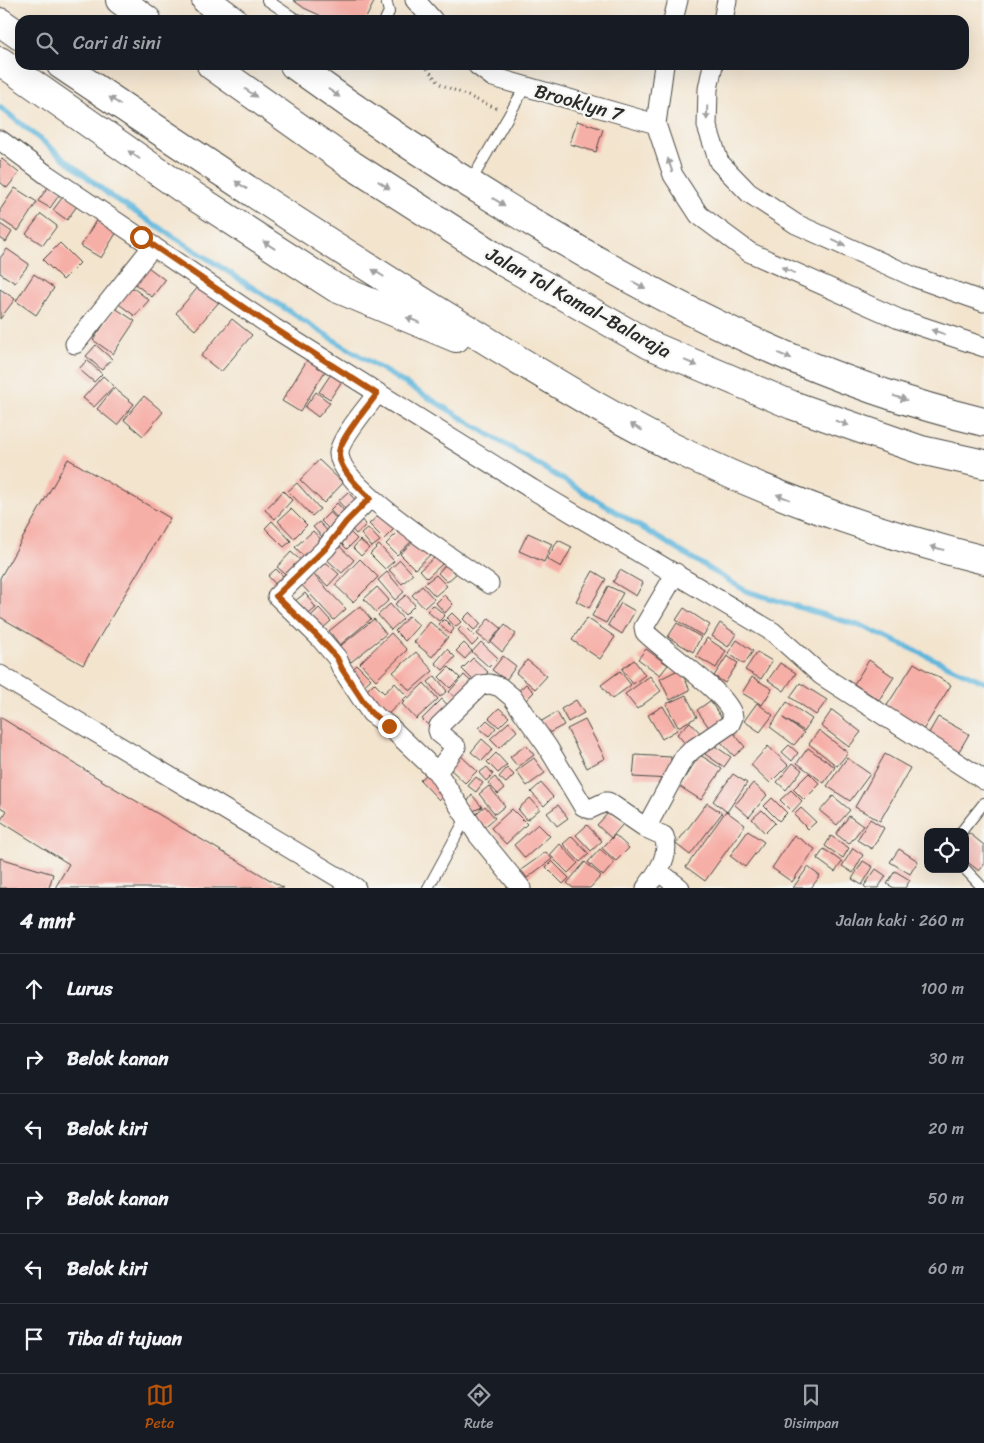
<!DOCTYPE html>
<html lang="id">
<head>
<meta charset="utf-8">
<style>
  body { margin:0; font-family:Sriracha,sans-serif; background:#20242c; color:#f1f3f6 }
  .controls { position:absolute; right:15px; bottom:15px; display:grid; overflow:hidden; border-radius:10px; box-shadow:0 5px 20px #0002 }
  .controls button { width:45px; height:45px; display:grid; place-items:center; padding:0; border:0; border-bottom:1px solid #363941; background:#171b24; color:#f1f3f6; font:25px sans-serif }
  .stop { position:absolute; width:15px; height:15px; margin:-11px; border:4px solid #b45309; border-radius:50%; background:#fff }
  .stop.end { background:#b45309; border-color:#fff; box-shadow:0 1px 5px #0008 }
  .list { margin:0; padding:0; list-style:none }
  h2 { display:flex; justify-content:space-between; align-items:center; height:65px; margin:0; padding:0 20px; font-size:21px }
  h2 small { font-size:16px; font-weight:400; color:#9ea1a6 }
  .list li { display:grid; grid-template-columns:32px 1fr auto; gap:15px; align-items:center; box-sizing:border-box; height:70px; padding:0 20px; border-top:1px solid #363941 }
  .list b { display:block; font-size:19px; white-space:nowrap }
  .list em { font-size:16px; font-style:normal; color:#9ea1a6 }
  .icon { flex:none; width:28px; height:28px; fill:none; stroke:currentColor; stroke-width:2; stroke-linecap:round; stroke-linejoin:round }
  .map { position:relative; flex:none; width:984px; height:888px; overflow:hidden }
  .search { position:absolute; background:#171b24; box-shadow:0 5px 20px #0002; left:15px; right:15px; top:15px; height:55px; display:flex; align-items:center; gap:12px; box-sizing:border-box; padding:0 18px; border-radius:15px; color:#9ea1a6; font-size:19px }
  .sheet { height:485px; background:#171b24 }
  nav { display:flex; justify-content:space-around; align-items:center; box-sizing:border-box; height:70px; border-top:1px solid #363941; background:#171b24; font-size:14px; color:#9ea1a6 }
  nav a { display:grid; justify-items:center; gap:2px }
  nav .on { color:#b45309 }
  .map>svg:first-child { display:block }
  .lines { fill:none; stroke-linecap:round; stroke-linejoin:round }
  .stream { stroke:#5fb6dc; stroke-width:5.5 }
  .building { fill:#f6afa7 }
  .lane-casing { stroke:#494743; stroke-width:12 }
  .street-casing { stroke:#494743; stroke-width:21 }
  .highway-casing { stroke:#494743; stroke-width:30 }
  .path { stroke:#494743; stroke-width:3; stroke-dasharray:1 4; stroke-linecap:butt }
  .lane { stroke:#fff; stroke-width:10 }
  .street { stroke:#fff; stroke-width:19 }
  .highway { stroke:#fff; stroke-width:28 }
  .oneway { fill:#a0a0a0 }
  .route { stroke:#b45309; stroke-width:6 }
  .labels { text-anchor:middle; stroke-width:4.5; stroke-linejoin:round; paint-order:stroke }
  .street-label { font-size:19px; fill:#2b2b2b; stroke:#f6f6f2 }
</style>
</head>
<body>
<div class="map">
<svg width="984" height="888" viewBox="0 0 984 888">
  <rect width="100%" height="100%" fill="#f6f6f2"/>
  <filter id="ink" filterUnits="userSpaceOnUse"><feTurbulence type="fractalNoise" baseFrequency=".02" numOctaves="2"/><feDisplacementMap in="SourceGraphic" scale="10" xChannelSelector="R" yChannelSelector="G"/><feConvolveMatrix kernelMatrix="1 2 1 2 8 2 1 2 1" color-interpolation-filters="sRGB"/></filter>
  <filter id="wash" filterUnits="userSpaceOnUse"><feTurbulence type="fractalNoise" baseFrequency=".0096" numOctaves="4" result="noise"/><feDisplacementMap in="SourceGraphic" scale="20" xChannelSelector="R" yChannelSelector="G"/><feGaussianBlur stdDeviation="1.12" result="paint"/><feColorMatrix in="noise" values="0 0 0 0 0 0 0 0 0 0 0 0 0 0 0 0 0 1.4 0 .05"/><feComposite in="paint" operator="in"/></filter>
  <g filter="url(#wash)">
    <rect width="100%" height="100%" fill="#f3e4ce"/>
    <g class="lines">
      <path class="stream" d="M0,107L112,197L337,342L746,591L864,627L984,682"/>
    </g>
    <g id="blocks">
      <path class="building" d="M293,0H375L365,20H330L304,8Z
        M577,121L603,129L596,152L570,144Z
        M2,159L19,173L7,188L0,182V161Z
        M51,183L62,191L50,208L38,201Z
        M15,188L37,202L18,231L0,219V210Z
        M65,194L79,203L67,220L53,210Z
        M41,214L57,226L43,245L26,234Z
        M98,217L118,230L101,258L81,246Z
        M0,224L12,232L6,242L0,238Z
        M60,243L80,263L63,280L43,260Z
        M7,249L29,264L15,283L0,273V258Z
        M144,264L165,280L152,297L131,281Z
        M34,274L54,288L36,315L16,301Z
        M129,285L149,300L135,316L116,302Z
        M200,285L219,302L195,330L176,313Z
        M0,289L15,299L0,319Z
        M115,308L135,321L113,354L93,340Z
        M232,319L252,335L221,372L201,356Z
        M96,345L112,359L102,370L86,356Z
        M309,357L327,368L300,412L282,401Z
        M87,360L102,374L94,382L79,369Z
        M333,371L344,378L330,399L319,392Z
        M103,376L114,386L94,407L83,398Z
        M114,388L134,404L117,425L97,409Z
        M316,392L330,403L318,417L305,407Z
        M144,396L163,412L143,436L124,420Z
        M68,459L170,518L83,665L0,617V578Z
        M319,460L343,483L324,503L300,480Z
        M297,483L320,509L312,516L288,491Z
        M283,491L292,500L275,519L265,510Z
        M348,492L359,504L349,513L338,501Z
        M337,503L348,515L341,522L330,510Z
        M291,509L307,525L294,538L278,521Z
        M330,512L342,525L333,533L321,521Z
        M381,513L395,528L384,539L369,524Z
        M356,514L366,525L356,534L346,523Z
        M272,521L291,541L284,547L265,528Z
        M319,522L333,537L327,542L313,527Z
        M405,525L416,537L397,555L386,544Z
        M346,528L357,539L347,549L336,538Z
        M368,528L380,541L372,547L361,534Z
        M313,531L327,546L309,562L295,547Z
        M528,533L552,544L544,562L519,551Z
        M418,537L433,552L415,569L400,554Z
        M360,540L369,548L361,556L353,548Z
        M558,540L572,547L561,567L547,559Z
        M335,542L354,560L342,573L322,555Z
        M379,545L394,561L385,569L370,554Z
        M291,552L305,564L291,579L277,567Z
        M435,557L442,564L427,578L420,570Z
        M321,558L339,574L328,586L310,570Z
        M360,559L378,577L353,602L335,585Z
        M400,560L413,574L402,584L389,570Z
        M448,562L458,572L447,582L438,573Z
        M276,569L288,581L280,589L268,576Z
        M309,570L346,609L334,620L298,581Z
        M620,570L643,583L636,596L613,582Z
        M593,571L606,579L589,608L576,601Z
        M387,572L404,592L395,600L378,580Z
        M436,575L447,586L435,596L424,584Z
        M422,586L434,599L424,608L412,595Z
        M608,586L623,593L606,623L592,616Z
        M377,587L389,600L376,612L364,599Z
        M305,593L316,608L305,617L294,602Z
        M406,595L415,605L405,615L395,604Z
        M444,595L453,604L445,613L436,603Z
        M621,603L635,611L622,634L608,625Z
        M390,604L403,619L391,630L378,615Z
        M433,605L445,615L439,621L427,611Z
        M360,606L371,619L340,645L329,631Z
        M319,608L331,621L322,629L310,617Z
        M684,608L710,625L703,636L676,620Z
        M470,612L481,624L474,630L463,619Z
        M452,613L461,622L455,627L447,618Z
        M409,616L419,625L405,641L395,631Z
        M489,618L501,628L489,643L477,634Z
        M587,618L615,637L600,659L572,640Z
        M374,619L386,634L351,662L339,647Z
        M444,619L454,629L450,634L439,624Z
        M430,622L448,637L432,657L414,642Z
        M677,623L701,637L693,652L668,637Z
        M720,623L736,634L728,647L712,636Z
        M463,625L478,640L472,646L458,630Z
        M505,625L516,634L502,652L491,642Z
        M391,633L407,650L376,680L360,663Z
        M707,638L726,651L716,668L696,656Z
        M737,640L753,651L744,664L728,653Z
        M481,642L498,658L489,667L472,652Z
        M464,643L472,651L465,659L456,651Z
        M447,649L455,657L443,670L435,663Z
        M646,649L668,665L660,675L638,659Z
        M416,652L433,671L410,691L393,672Z
        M757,652L772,661L761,679L745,670Z
        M503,656L516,666L506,680L492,670Z
        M727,656L738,663L725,683L714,676Z
        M473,658L488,672L477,684L462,669Z
        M527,660L547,676L535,689L516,673Z
        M634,660L645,675L633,684L622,669Z
        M869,660L894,677L879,700L854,684Z
        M780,663L796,673L784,691L768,680Z
        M914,663L951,685L923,730L886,707Z
        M357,665L371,679L360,689L346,675Z
        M449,667L460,678L450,688L439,677Z
        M680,669L690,690L670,700L660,679Z
        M620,671L631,685L612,699L601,685Z
        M464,675L475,685L460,702L449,692Z
        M435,676L447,691L440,697L428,682Z
        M650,676L661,691L637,709L625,694Z
        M752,677L772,689L762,705L742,693Z
        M374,683L384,693L395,683L407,696L387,715L374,701L361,696Z
        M424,683L438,699L416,719L402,704Z
        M800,683L827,700L816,715L790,697Z
        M526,684L534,692L525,701L516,693Z
        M686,695L697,717L678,727L666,704Z
        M442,699L451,709L431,728L422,719Z
        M576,700L584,713L568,722L561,709Z
        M710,701L723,720L710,729L697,710Z
        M787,702L812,719L804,731L783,718L804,733L794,745L770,727Z
        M757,703L773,715L760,732L744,721Z
        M663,706L677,730L662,739L648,715Z
        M499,708L509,717L499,727L489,718Z
        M832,710L861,732L849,747L821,726Z
        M557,712L564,725L547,734L540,722Z
        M0,717L114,788L284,888H55L69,864L0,821L7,811L0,807Z
        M938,717L969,734L957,755L926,738Z
        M487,720L496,728L489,736L479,728Z
        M585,720L605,758L587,768L567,729Z
        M509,722L517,731L499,748L490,739Z
        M690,722L703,736L689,748L677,734Z
        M819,730L848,753L837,766L809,744Z
        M733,732L745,747L734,756L721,742Z
        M482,739L493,749L482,761L471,752Z
        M712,744L731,757L724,767L705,754Z
        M526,745L534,755L518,767L510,757Z
        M789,745L798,753L792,761L782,752Z
        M768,746L788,765L770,783L751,765Z
        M808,748L835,767L824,783L797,763Z
        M458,753L477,771L465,783L446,765Z
        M496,753L507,765L498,773L487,762Z
        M885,754L910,768L880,821L855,807Z
        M635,755L671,757L670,779L633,777Z
        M700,755L722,769L701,800L679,786Z
        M534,758L545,773L527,786L516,771Z
        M847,758L870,774L850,801L827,786Z
        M793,763L802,770L786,790L777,782Z
        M487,767L493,774L486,781L479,773Z
        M507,768L514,775L506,783L499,777Z
        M428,773L447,792L439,800L420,780Z
        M809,773L820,784L804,800L793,789Z
        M733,774L747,783L727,812L713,801Z
        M476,777L483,783L476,792L468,786Z
        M495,777L504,789L498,794L488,783Z
        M541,783L553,797L544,806L531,792Z
        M753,783L767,795L749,817L735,805Z
        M489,786L505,806L495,814L479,794Z
        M791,790L802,801L792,812L780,800Z
        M472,795L482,807L471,812L465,805Z
        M833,796L850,810L837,825L820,811Z
        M530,798L540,809L527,820L518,809Z
        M772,798L787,813L779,821L764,806Z
        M707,803L722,813L690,855L676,844Z
        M558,805L568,818L557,826L547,813Z
        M485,806L495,818L482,829L472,817Z
        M801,808L816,822L808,829L794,815Z
        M512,809L527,824L506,844L491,828Z
        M762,810L775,823L765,833L752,819Z
        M726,811L745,825L705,881L686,867Z
        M609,812L623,824L611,838L597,825Z
        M849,816L863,826L849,844L836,834Z
        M870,819L884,828L872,849L857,840Z
        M538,824L550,836L525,858L514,845Z
        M587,825L602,841L591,851L576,835Z
        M748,831L764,842L745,867L730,856Z
        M969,833L984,845V865L979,871L965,860V838Z
        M615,835L629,848L616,861L602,848Z
        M794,835L815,849L792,882L772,868Z
        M572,836L589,854L580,862L563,844Z
        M831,836L849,848L843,858L825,846Z
        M560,844L578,863L568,873L550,855Z
        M853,848L863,855L853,873L842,866Z
        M600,849L615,862L603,876L588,862Z
        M824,849L842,862L835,872L817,859Z
        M899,849L918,861L910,874L890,862Z
        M546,852L552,859L527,878L521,870Z
        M0,858L53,874L49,888H0Z
        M552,861L569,878L563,884L546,867Z
        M863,861L873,867L862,885L852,879Z
        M585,862L601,876L590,888H573L567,883Z
        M808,867L820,876L811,888H793Z
        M876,869L886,876L878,888H866L864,886Z
        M895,871L910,880L905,888H894L887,884Z"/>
    </g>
  </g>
  <g filter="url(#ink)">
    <use href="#blocks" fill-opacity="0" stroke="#494743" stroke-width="1"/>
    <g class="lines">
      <defs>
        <path id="lane" d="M267,0L294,18L301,20
          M385,20L389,12L386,0
          M470,183L525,87
          M961,832L984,803
          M965,869L983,888
          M428,888L466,818"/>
        <path id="street" d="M415,0L433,20
          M673,20L678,0
          M723,20L727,0
          M477,65L493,77L656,124
          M664,65L656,124L673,175L699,215L749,252L899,319L984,347
          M713,65L708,89L707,126L719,162L749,193L796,224L914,277L984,302
          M0,140L47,175L274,328L532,489L773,632L821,675L984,780
          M75,344L153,246
          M377,394C368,406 338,441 339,454C341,489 459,562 489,584
          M370,498L346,522L326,548L277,596L319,637L337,658L342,669L371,713L389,726L437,772L478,835L521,888
          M0,675L356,888
          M437,772L456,747L439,733L438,730L439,726L481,685L490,684L500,687L512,697L547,746L583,806L590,809L605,802H608L646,828L664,836C671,856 657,873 646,888
          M646,828L683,759L692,750L730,724L733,717C730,694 662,650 645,632L644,627L676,573
          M658,871L680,888"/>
        <path id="highway" d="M120,0L147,20
          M206,0L233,20
          M0,22L20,36
          M0,61L183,189L336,288L456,338
          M61,65C192,153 322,240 456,322C534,369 612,419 695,458C788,502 884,535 984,560
          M211,65L352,165L505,263L650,345L792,405L921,450L984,464
          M294,65C374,123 456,177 540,227C679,311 825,384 984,422"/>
      </defs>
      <use href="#lane" class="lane-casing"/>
      <use href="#street" class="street-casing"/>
      <use href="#highway" class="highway-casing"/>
      <path class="path" d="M424,65L440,84L498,109"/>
      <use href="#lane" class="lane"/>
      <use href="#street" class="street"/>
      <use href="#highway" class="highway"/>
    </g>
    <defs><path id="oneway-solid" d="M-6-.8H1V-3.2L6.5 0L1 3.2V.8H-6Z" transform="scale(1.25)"/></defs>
    <g class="oneway">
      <use href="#oneway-solid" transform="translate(251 93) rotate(35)"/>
      <use href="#oneway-solid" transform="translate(334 93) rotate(35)"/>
      <use href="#oneway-solid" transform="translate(115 101) rotate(-146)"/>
      <use href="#oneway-solid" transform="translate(707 113) rotate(92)"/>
      <use href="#oneway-solid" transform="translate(134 155) rotate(-145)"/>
      <use href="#oneway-solid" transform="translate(670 165) rotate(-109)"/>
      <use href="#oneway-solid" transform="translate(241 185) rotate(-147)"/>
      <use href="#oneway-solid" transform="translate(384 185) rotate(33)"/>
      <use href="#oneway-solid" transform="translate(499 202) rotate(31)"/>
      <use href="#oneway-solid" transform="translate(839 243) rotate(24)"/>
      <use href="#oneway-solid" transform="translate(269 245) rotate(-147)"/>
      <use href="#oneway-solid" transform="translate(788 270) rotate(-156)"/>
      <use href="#oneway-solid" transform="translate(378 273) rotate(-148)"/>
      <use href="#oneway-solid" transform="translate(639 285) rotate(29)"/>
      <use href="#oneway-solid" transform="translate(413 320) rotate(-158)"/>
      <use href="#oneway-solid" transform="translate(938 332) rotate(-162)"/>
      <use href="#oneway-solid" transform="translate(785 356) rotate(22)"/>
      <use href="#oneway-solid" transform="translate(691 363) rotate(23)"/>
      <use href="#oneway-solid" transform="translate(900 398) rotate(19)"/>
      <use href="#oneway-solid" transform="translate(842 423) rotate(19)"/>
      <use href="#oneway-solid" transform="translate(636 427) rotate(-152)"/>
      <use href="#oneway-solid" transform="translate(783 497) rotate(-159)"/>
      <use href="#oneway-solid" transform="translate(937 548) rotate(-165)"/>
    </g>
  </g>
  <g class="lines" filter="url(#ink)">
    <path class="route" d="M141,237L274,328L377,394C368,406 339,440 339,453C338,468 360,489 370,498L346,522L326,548L276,596L319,638L337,658L342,669L371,713L389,726"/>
  </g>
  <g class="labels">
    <g class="street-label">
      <text transform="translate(579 102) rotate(16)" y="7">Brooklyn 7</text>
      <text transform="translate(579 302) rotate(29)" y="7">Jalan Tol Kamal–Balaraja</text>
    </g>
  </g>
</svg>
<div class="controls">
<button><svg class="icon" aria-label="locate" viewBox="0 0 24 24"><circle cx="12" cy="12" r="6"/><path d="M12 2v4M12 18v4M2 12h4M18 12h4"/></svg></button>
</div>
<div class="stop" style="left:141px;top:237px"></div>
<div class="stop end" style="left:389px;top:726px"></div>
<div class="search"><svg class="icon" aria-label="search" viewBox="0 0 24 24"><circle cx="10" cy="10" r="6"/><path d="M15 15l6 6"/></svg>Cari di sini</div>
</div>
<section class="sheet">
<h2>4 mnt<small>Jalan kaki · 260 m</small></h2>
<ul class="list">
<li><svg class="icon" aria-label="ahead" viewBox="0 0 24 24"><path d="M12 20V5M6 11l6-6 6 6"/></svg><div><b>Lurus</b></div><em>100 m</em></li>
<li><svg class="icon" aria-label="right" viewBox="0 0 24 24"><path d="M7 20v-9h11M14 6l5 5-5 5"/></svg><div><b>Belok kanan</b></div><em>30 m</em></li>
<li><svg class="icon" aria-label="left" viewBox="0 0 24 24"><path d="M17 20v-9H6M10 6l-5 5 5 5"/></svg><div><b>Belok kiri</b></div><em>20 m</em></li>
<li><svg class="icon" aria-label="right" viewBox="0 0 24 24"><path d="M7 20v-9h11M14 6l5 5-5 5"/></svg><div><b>Belok kanan</b></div><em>50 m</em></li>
<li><svg class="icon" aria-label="left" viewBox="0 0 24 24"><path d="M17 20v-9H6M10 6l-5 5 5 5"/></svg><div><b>Belok kiri</b></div><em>60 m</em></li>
<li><svg class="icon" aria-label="arrive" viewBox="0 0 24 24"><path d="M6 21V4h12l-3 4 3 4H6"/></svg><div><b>Tiba di tujuan</b></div></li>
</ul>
</section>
<nav>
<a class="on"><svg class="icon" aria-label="map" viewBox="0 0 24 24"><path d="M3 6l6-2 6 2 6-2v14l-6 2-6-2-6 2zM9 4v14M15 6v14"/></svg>Peta</a>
<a><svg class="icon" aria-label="directions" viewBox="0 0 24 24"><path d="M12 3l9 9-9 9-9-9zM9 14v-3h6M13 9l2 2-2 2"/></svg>Rute</a>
<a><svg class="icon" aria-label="saved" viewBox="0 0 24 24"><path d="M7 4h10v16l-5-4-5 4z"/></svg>Disimpan</a>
</nav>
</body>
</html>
